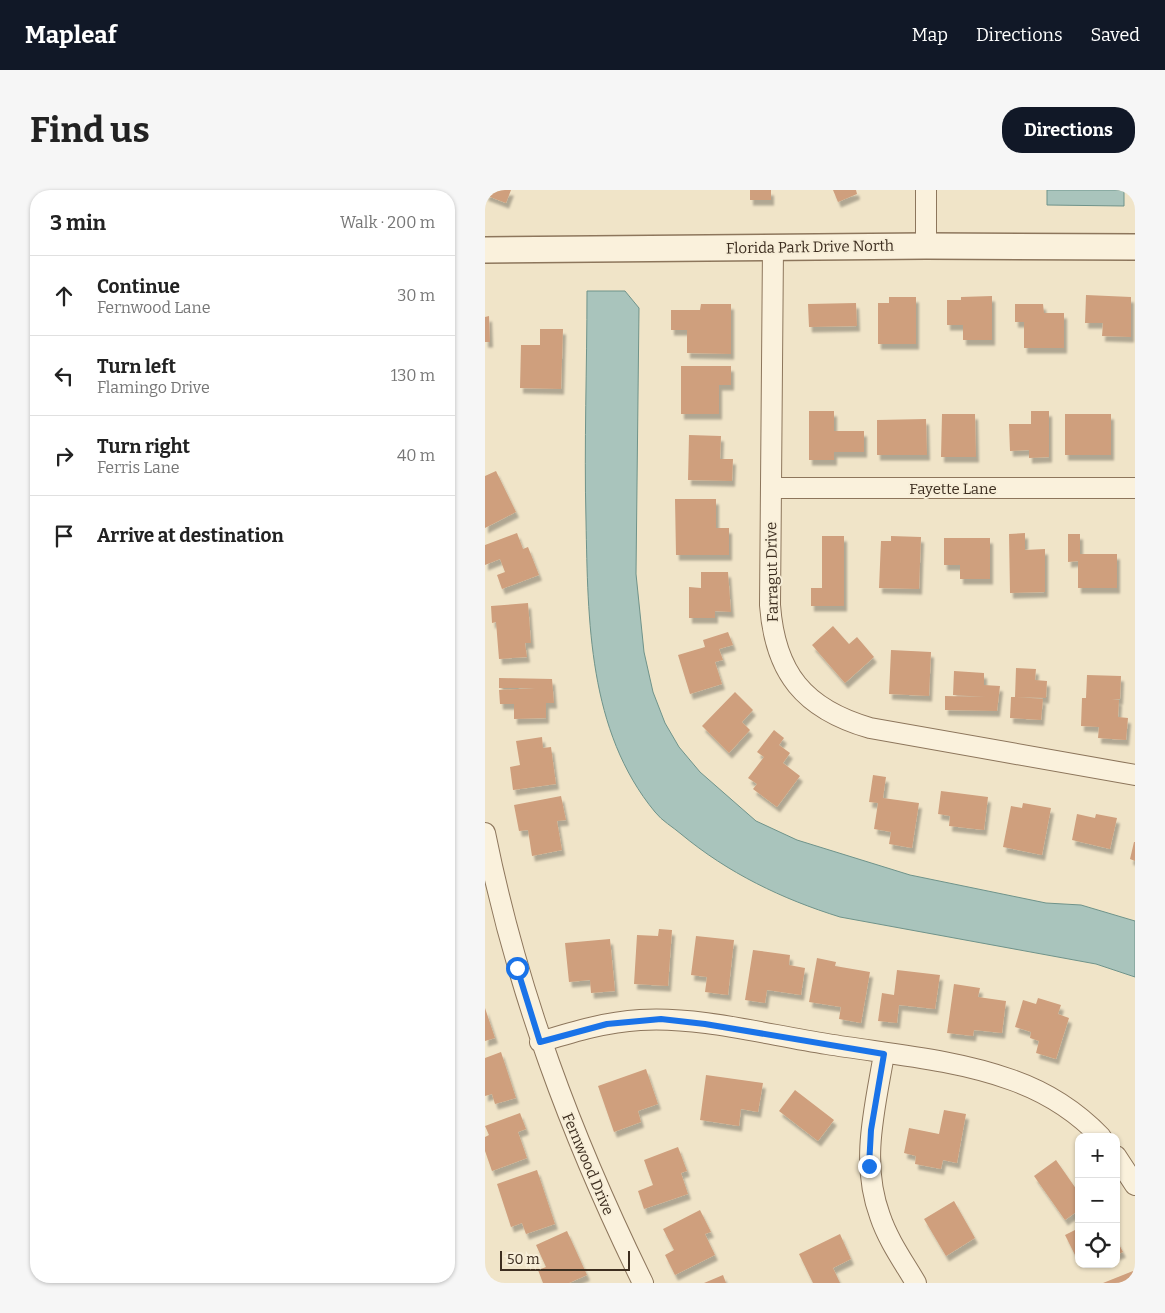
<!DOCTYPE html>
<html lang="en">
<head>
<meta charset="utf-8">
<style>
  body { margin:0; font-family:Bitter,serif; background:#f6f6f6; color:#222 }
  .controls { position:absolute; right:15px; bottom:15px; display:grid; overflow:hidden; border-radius:10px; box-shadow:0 1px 4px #0004 }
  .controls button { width:45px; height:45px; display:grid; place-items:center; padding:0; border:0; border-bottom:1px solid #e0e0e0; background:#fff; color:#222; font:25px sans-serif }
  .scale { position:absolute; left:15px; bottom:12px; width:130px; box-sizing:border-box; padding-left:5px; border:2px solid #3d2e20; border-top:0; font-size:14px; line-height:18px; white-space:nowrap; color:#3d2e20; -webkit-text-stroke:4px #f7eed8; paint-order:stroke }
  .stop { position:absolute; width:15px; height:15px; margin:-11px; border:4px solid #1a73e8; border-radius:50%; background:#fff }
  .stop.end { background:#1a73e8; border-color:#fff; box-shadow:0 1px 5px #0008 }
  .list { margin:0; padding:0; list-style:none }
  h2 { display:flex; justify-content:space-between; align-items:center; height:65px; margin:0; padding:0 20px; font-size:21px }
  h2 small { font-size:16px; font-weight:400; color:#767676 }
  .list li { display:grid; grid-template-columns:32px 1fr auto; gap:15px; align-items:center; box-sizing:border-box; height:80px; padding:0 20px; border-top:1px solid #e0e0e0 }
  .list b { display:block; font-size:19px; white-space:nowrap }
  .list p { margin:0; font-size:16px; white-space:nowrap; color:#767676 }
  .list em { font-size:16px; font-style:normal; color:#767676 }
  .icon { flex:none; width:28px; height:28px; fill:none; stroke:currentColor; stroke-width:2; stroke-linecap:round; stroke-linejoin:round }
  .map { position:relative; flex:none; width:650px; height:1093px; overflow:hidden; border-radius:20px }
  header { display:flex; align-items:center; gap:30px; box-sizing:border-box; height:70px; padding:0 25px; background:#111827; color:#fff }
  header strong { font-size:24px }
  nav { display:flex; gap:28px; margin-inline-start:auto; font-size:18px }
  .intro { display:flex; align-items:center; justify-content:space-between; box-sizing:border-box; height:120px; padding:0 30px }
  h1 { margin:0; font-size:35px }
  .button { padding:12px 22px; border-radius:20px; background:#111827; color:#fff; font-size:18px; font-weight:700 }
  main { display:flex; gap:30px; padding:0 30px }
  aside { flex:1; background:#fff; border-radius:20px; box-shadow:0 1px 4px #0004 }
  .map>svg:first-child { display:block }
  .water { fill:#a9c4bc; stroke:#6f938a }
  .building { fill:#cf9f7d; filter:url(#shadow) }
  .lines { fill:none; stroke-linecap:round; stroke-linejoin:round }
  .minor-casing { stroke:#8d765c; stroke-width:22 }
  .tertiary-casing { stroke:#8d765c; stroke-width:28 }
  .minor { stroke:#faf1dc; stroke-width:20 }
  .tertiary { stroke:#faf1dc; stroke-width:25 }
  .route { stroke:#1a73e8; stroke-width:6 }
  .labels { text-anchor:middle; stroke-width:4; stroke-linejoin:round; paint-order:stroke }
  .street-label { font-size:15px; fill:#3d2e20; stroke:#f7eed8 }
</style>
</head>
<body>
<header>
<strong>Mapleaf</strong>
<nav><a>Map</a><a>Directions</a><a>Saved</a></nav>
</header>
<div class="intro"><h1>Find us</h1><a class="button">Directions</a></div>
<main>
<aside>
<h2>3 min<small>Walk · 200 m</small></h2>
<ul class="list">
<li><svg class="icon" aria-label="ahead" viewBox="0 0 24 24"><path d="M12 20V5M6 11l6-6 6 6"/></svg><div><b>Continue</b><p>Fernwood Lane</p></div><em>30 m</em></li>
<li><svg class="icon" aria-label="left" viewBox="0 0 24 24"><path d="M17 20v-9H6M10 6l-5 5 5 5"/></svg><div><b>Turn left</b><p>Flamingo Drive</p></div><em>130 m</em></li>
<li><svg class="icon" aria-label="right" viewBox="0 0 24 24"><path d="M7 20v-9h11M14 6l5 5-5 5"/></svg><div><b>Turn right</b><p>Ferris Lane</p></div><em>40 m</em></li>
<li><svg class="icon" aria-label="arrive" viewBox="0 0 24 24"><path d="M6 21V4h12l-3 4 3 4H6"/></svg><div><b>Arrive at destination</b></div></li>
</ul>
</aside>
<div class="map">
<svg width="650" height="1093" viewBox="0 0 650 1093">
  <defs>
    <filter id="shadow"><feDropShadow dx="3" dy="5.5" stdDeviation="1" flood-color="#0004"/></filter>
  </defs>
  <rect width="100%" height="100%" fill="#f0e4c8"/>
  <path class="water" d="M562,0H639V16L562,15Z
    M102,101H140L154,118L151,384L159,462L168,502L180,533L194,557L215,582L271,631L312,650L425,685L561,713L596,715L650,731V787L611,774L355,727C297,709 243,683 196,644C188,637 177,631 170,622C103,541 103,430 101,331C99,254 102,177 102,101Z"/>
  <path class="building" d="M2,0H26L21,13L0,5Z
    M265,0H286V10H265Z
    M348,0H371L372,4L353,12Z
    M601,105L646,107V147L617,146L618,133H600Z
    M507,106V150H478V135H462V110H476V107Z
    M404,107H431V154H393V113H404Z
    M371,113L372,136L324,137L323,114Z
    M216,114H246V164L202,163V140H186V120H215Z
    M530,114H558L559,123H579V158H539V132H530Z
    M4,126L5,152H0V127Z
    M55,139H78L76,199L35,198L36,155H55Z
    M196,176H246V195H234V224H196Z
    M324,221H349V241H379V262H349V270H324Z
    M546,221H564V267L544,268V260L525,261L524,234H546Z
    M457,224H490L491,267H456Z
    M580,224H626V265H580Z
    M441,229L442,265H392V230Z
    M204,245L236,246L235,269H248L247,291L203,290Z
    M11,281L31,322L0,338V286Z
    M190,309H231V338H244V365H191Z
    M32,343L38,359L43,357L54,385L17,399L12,385L20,382L15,369L0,375V355Z
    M540,343V360L560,359V402L525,403L524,344Z
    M583,344H595V364H632V398H593V371L583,372Z
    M337,346H359V416H326V398H337Z
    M406,346L436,347L434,399L394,398L396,351H406Z
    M459,348H505V389H475V375H459Z
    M216,382H243L246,422L230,421V428H204V397L216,398Z
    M43,413L46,453H40L42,467L14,469L11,432L7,433L6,416Z
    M348,436L364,454L372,447L389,467L360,493L327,455Z
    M243,442L248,455L234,459L238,470L230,472L237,494L205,504L193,465L220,457L218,450Z
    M406,460L446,462L444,506L404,504Z
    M531,478L551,479L550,490L562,491L561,508L532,507L558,509L556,530L525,528L526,507H530Z
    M469,481L499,483V495L515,496L512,521L460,520V506L500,507L468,505Z
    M602,485L636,486L635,509L627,510H634L633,527L643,528L641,550L613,548L614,537L596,536L597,508H601Z
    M14,488L67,489L69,513H61V528L29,529V514H15L14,500L51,498H14Z
    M250,502L268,520L257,532L265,540L244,563L217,536Z
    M289,540L299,548L294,555L305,563L298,573L315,586L292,617L268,599L272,594L263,588L279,567L272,562Z
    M57,547L58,558L66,557L71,594L28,600L25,577L35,575L31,551Z
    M388,585L401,587L398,608L434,613L427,658L404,654L406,642L389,639L393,613L384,612Z
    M456,601L503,607L499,640L464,636L465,626L453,624Z
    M76,606L81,630L72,631L77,660L47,666L43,640L34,641L29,615Z
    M538,613L566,618L557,665L518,657L526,616L537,618Z
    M592,624L610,628L611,624L632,628L625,659L587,650Z
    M649,652H650V671L645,669Z
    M174,739L187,740L183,796L149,794L152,745L173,746Z
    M211,746L249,750L243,805L220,802L222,787L206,785Z
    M125,749L130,801L106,803L105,790L84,792L80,753Z
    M268,760L305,765L304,775L320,778L316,805L282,800L280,813L260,810Z
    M332,768L351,772L350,776L385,782L376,833L354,829L356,817L324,812Z
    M412,780L455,785L450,819L414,815L412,833L393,831L397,803L409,805Z
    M469,794L495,798L493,807L521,811L517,843L489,840L488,846L462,843Z
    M553,808L576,815L573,824L584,828L571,869L551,863L554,851L545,848L546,842L530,837L538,810L551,814Z
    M0,818L10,848L0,851Z
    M16,862L31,908L10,914L7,904L0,906V868Z
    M161,879L173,914L153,921L156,932L129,942L113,896Z
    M221,885L278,893L273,922L256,919L254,936L215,930Z
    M310,900L349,930L333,951L294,921Z
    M459,920L481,924L472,973L458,970L456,979L430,974L431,966L419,963L424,938L454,944Z
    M35,923L41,939L33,942L42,968L7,981L0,961V947L4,945L0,936Z
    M193,957L202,981L196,983L203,1004L159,1019L153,1001L168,995L159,970Z
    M571,970L594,1003V1020L580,1030L549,986Z
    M52,980L70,1034L41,1044L37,1033L26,1037L12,994Z
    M469,1011L490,1048L461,1066L439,1029Z
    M215,1020L226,1042L220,1044L230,1065L190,1085L180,1065L189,1060L178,1039Z
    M594,1038V1073L580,1045Z
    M82,1041L102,1085L84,1093H58L53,1080L61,1077L51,1055Z
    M355,1044L366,1069L348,1078L355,1093H328L314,1064Z
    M631,1049L638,1062L631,1065Z
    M648,1081L650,1093H618Z
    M238,1085L241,1093H219Z"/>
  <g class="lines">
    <defs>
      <path id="minor" d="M441,0V56
        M288,57L285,415C290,483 319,519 385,538L650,585
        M286,298H650
        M0,643C32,802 87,948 158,1093
        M55,852C88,842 120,832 155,830C213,826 283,845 342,854C403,864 469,869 527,890C561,902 591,921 616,947
        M399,864C390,918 375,972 395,1026C403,1050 418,1071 431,1093
        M631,966L650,995"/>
      <path id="tertiary" d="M0,60L441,56L650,57"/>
    </defs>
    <use href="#minor" class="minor-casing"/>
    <use href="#tertiary" class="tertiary-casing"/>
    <use href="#minor" class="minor"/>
    <use href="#tertiary" class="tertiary"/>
  </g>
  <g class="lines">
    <path class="route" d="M32,778L55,852L122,834L176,829L220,834L399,864L386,940L384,976"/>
  </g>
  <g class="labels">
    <g class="street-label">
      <text transform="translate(325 57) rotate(-1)" y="5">Florida Park Drive North</text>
      <text x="468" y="304">Fayette Lane</text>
      <text transform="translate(287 382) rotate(-91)" y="5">Farragut Drive</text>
      <text transform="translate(103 974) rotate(67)" y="5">Fernwood Drive</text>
    </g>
  </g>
</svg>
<div class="controls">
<button>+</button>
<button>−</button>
<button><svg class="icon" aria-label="locate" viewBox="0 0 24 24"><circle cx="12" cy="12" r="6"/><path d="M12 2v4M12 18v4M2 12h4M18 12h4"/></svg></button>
</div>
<div class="scale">50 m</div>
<div class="stop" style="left:32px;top:778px"></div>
<div class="stop end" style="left:384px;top:976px"></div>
</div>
</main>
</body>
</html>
